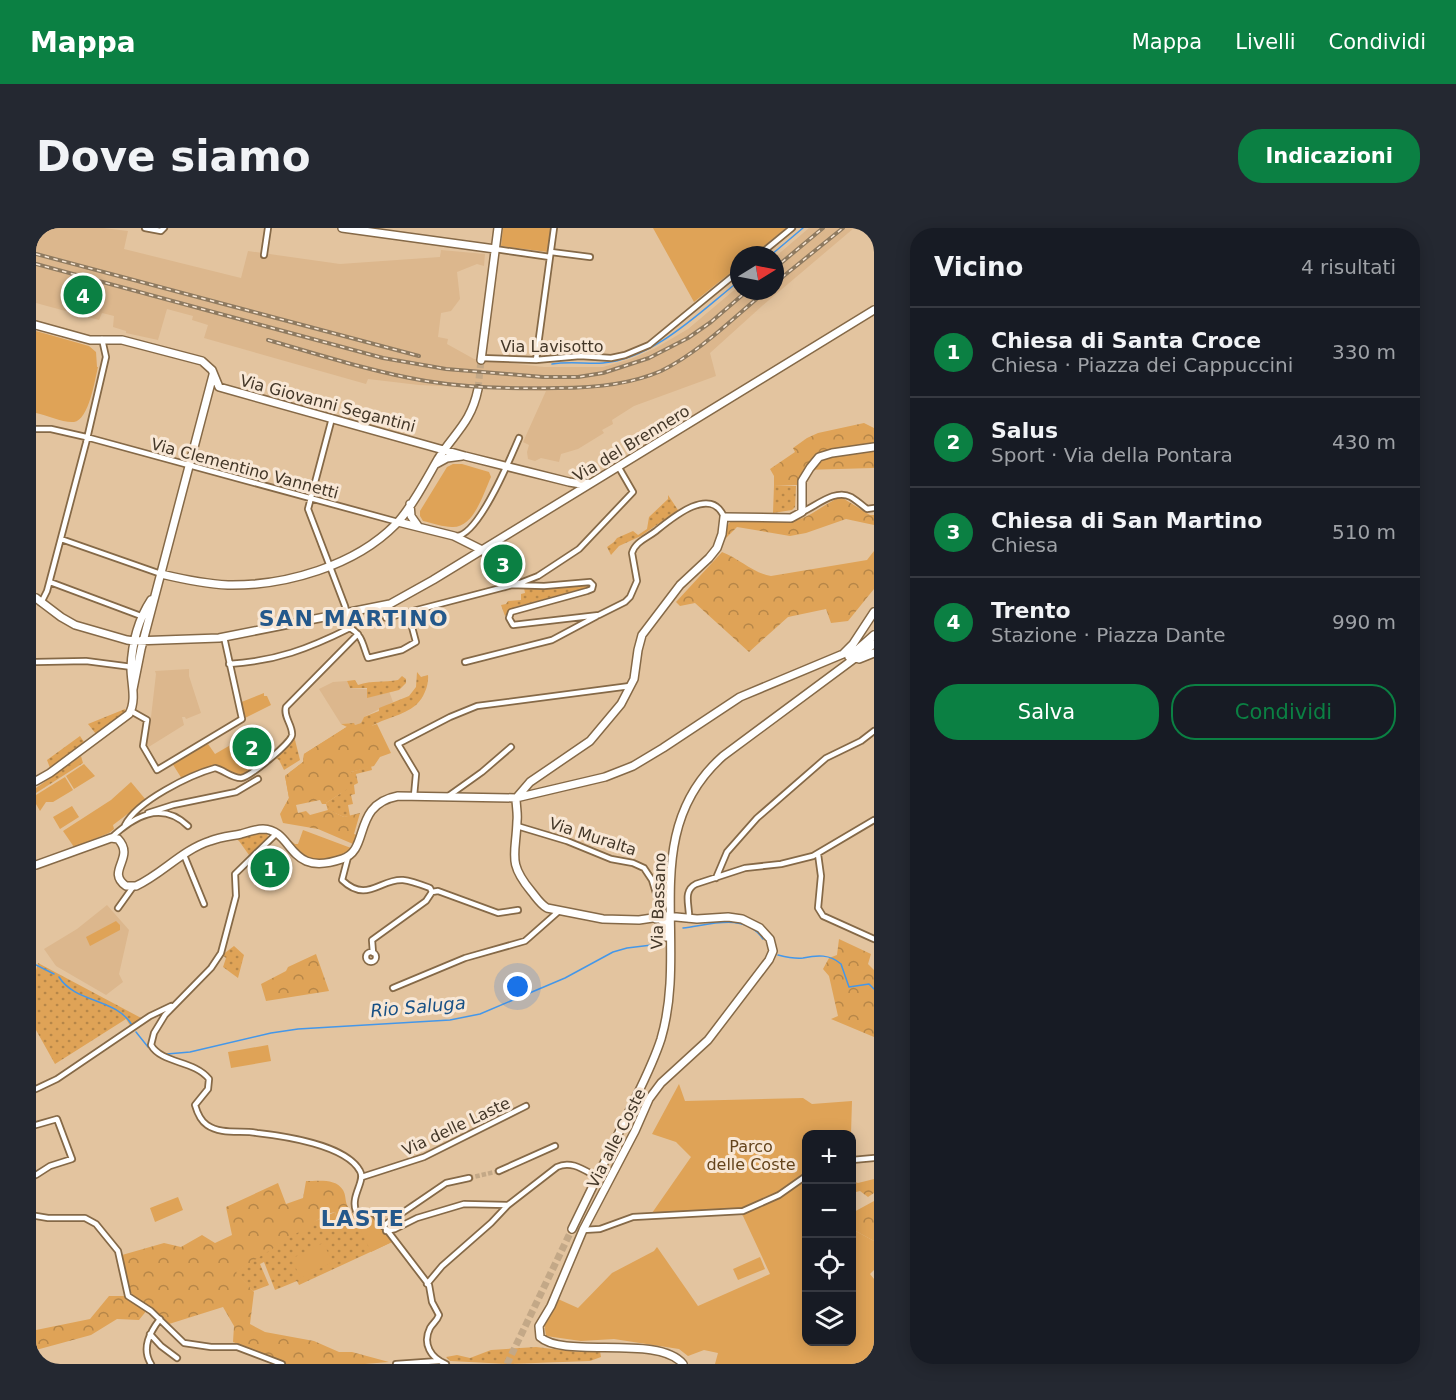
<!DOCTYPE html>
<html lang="it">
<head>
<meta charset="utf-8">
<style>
  body { margin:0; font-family:"DejaVu Sans",sans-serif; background:#242831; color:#f1f3f6 }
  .controls { position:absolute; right:18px; bottom:18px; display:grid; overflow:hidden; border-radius:12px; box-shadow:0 3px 15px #0003 }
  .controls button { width:54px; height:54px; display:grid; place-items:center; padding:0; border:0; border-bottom:2px solid #363941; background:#171b24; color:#f1f3f6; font:30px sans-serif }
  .compass { position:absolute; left:694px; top:18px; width:54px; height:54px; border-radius:50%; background:#171b24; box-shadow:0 3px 15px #0003; rotate:80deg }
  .you { position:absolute; left:482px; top:759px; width:21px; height:21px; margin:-15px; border:4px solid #fff; border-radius:50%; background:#1a73e8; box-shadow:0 0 0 9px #1a73e833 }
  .badge { display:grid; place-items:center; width:39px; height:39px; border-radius:50%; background:#0b8043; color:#fff; font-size:20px; font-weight:700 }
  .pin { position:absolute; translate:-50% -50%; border:3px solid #fff; box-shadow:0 2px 6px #0006 }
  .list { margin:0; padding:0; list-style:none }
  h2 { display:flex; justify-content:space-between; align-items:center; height:78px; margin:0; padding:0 24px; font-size:26px }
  h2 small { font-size:20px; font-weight:400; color:#9ea1a6 }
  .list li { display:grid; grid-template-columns:39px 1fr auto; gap:18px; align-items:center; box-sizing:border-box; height:90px; padding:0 24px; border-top:2px solid #363941 }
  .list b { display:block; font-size:22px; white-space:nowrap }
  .list p { margin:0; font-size:20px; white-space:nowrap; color:#9ea1a6 }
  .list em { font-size:20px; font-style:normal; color:#9ea1a6 }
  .actions { display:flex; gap:12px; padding:18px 24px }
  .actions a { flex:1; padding:14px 0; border:2px solid #0b8043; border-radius:24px; text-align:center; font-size:21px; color:#0b8043 }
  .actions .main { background:#0b8043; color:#fff }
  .icon { flex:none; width:33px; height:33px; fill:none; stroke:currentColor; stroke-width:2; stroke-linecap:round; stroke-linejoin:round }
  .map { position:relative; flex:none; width:838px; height:1136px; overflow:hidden; border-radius:24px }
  header { display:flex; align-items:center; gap:36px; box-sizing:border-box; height:84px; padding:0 30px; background:#0b8043; color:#fff }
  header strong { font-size:28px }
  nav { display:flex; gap:33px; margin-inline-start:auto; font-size:21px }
  .intro { display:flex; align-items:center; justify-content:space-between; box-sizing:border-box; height:144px; padding:0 36px }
  h1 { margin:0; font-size:42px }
  .button { padding:15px 27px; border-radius:24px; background:#0b8043; color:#fff; font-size:21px; font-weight:700 }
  main { display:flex; gap:36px; padding:0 36px }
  aside { flex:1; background:#171b24; border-radius:24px; box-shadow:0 3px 15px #0003 }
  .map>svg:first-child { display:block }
  .built { fill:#dcb78d }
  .grass { fill:url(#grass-dots) }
  .forest { fill:url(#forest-crowns); fill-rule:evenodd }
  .green { fill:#dfa357 }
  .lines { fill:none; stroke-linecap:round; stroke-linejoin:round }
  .stream { stroke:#4497e9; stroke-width:1.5 }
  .street-tunnel { stroke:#c3a887; stroke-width:4.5; stroke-dasharray:4.5 2; stroke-linecap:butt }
  .secondary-tunnel { stroke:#c3a887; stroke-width:7; stroke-dasharray:7 3.5; stroke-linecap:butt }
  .street-casing { stroke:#856947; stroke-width:8 }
  .secondary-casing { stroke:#856947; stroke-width:10 }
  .street { stroke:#fff; stroke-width:4.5 }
  .secondary { stroke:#fff; stroke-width:7 }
  .rail-casing { stroke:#8e7a60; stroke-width:4 }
  .rail { stroke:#f8e7d5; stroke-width:1.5; stroke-dasharray:4.5; stroke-linecap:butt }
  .labels { text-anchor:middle; stroke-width:6; stroke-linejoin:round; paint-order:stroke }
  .street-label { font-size:16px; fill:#433728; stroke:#f8e7d5 }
  .park-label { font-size:16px; fill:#64441c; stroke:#f8e7d5 }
  .water-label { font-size:18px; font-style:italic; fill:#175085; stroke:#f8e7d5 }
  .district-label { font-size:22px; font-weight:bold; letter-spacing:1.5px; fill:#24588b; stroke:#f8e7d5 }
</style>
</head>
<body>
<header>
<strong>Mappa</strong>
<nav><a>Mappa</a><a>Livelli</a><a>Condividi</a></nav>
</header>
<div class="intro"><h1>Dove siamo</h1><a class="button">Indicazioni</a></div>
<main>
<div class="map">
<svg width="838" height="1136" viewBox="0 0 838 1136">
  <defs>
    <pattern id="grass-dots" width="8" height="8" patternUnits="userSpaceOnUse" patternTransform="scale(1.5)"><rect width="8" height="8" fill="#dfa357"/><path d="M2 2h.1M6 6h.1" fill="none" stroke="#b68648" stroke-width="1.8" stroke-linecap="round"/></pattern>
    <pattern id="forest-crowns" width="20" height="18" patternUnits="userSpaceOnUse" patternTransform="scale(1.5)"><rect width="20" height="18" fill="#dfa357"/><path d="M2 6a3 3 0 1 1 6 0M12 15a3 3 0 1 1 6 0" fill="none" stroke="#b68648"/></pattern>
  </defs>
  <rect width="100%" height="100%" fill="#e3c49f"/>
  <path class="built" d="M0,0H67L92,3L88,21L205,50L212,23L304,36L404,29L405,22L449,26L448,38L441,36L421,44L424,71L415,83L405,85L402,109L412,111L411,116L438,131L508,139H567L595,131L618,121L652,101L703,58V63H739V29L773,0H818L726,78L674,125L680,148L598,178L576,192L577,196L566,202L568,205L542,221L525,226L523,234L505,230L499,233L492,231L491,224L493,217L487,214L510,163L383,157L332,151L330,156L168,110L172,97L156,92L157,88L131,81L122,112L90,105V103L77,99L78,88L66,85L63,92L0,75Z
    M153,441V448L165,485L150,491L149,489H146L148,497L111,520L108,517L113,490L115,489L120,446L119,443Z
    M311,453L314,460L353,463L357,474L328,489L325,495L319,497L317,495L305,496L283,461L297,454Z
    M71,677L93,702L83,746L87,754L70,767L20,738L8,721L41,701Z"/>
  <path class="grass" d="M738,257L760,258L759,279L756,282L737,285Z
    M632,267L642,282L605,308L583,318L575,327L571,319L578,314L581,310L597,303L602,307L611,301L613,289L632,271Z
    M553,356V359L479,379L469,388L465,377L470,376L472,373L485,372V366L489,365L488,360Z
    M381,444L385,449L392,447C393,457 388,470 380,477C367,488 348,490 334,499C299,523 273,552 246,583L253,570L249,548L267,534L268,526L311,499L305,496L318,495L319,497L325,495L328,489L343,483V480L373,468L380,459Z
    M366,448L370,451V455L363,462L331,470V460H314L311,453L319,452L322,457C336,452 348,455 362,452Z
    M89,481V486L60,506L52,496Z
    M44,508L48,514L14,540L11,532Z
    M258,508L264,532L248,542L243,532L238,529L251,518Z
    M45,528L47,535L0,565V560Z
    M335,538L336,542L320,546L322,555L318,557L319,566L315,567L317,576L312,577L314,588L308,589L292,582L290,575L305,565L315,544Z
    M227,603H231L232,610L213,627L203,613L199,610Z
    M198,718L208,727L202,750L187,739L190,730L186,727Z
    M2,735L107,791L95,799L90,791L19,836L0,802V742Z
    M299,984L301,992L335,988L356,1014L263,1057L261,1053L239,1062L228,1034L224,1036L233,1057L217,1063L199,1044L277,994Z
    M500,1119L543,1124L564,1123L565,1129L554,1133L472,1136L414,1133L410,1129L421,1127L434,1130L455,1122Z"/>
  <path class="forest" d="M828,195L838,200V240L767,242L762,257H738V248L734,241L759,224L757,220L771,210L782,205Z
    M805,269L834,287H838V297L810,291L770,305L754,308L701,299L687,313C690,306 690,295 697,292C714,286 737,294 754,293C773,292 788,275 805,269Z
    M838,323V361L812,393L795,395L790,381L752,389L713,424L659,375L644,378L640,374L686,324C704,331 717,345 735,348L831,332Z
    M341,496L355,525L344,529L338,538L315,544L313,560L290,575L293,582L308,589L324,585L318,606L321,607L317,616L282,601L247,595L244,586L253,570L249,548L267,534L268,526L312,498H335ZM284,572L286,576H290L292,582L274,587L270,583L262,585L260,577Z
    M803,711L835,726L832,736L838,742V809L795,791L802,788L793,748L787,741L793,730L801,727Z
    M280,726L293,763L230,773L225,756L250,743L252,739Z
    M838,951V965L832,969L824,963L816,965V953L822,955Z
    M270,953C282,953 300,950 307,962C310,967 309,972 311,977C313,981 317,986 319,990L301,992L299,984L291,986L200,1044L218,1064L214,1096L229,1104L278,1113L303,1124H316L353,1134L329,1136H250L197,1114L198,1098L187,1079L133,1096L116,1080L100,1071L92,1061L86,1027L128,1015L145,1019L166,1007L179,1015L196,1007L190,979L242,955L250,976L267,970Z
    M838,973V1013L816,1001V985Z
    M73,1068H88L111,1082L103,1092L81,1091L55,1107L0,1122V1102L54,1091Z"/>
  <path class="green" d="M467,0H515L512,24L465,18Z
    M617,0H750L717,27H703V38L658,74Z
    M0,103L53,118L60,124L61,139H62C59,151 53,192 38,194C27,195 11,187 0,185Z
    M417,236H426L453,244L455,249C447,266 438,300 416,299C407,299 396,295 387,293L384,288V283L411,239Z
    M228,465V468H231L235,477L209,490L203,475Z
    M205,511L212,520L204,528L217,542C195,556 199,540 183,539C172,538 156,547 146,551L136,535L172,516L179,526Z
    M48,536L59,548L38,561L30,548Z
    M29,549L37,562L17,574H10L4,583L0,576V567Z
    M95,554L110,572L77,597L78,601L73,605L38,619L27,603L75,572Z
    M36,578L43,589L24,601L17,589Z
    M267,602L315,620L313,623C302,629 281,636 270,629C264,624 258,617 253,611L259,616H262Z
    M80,693L84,697V702L54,718L50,709Z
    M232,817L235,833L195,840L192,824Z
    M643,856L649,873L767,870L776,876L816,873L815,906H770V1114H816V1001L838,1013V1042L834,1046L838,1051V1136H679L682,1125L668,1122L652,1128L643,1121L578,1111L545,1113L510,1108L508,1094L522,1071L542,1080L576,1045L618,1023L621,1019L662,1078L734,1046L707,988L700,981L617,988L616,985L655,929L640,914L616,906Z
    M142,969L147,982L119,994L114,980Z
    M335,988L339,990L356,1014L335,1024L319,990Z
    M287,1015L297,1034L265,1050L255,1031Z
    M724,1029L729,1041L702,1052L697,1041Z"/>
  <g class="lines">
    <path class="stream" d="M735,27L767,0
      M516,136C533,133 550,136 567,135C618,131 665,83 703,53
      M647,700C673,697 709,684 727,711
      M742,727C750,729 759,731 767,730C781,727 794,726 805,736L813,759L833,756L838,761
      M0,737L18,746
      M23,749C39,775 80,770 96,797
      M100,804L112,819
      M131,826L154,824L235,805L262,801L414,792L444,786L529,750L577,724L591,720L624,716"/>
    <path class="street-tunnel" d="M433,950L463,943"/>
    <path class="secondary-tunnel" d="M442,161L445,132
      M471,1136L536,1001"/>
    <defs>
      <path id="street" d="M109,0L125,3L128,0
        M459,21L514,29L518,0
        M515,24L554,29
        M228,27L232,0
        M723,27L756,0
        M445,130L500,132L544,128L575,130L589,127L613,117L703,43
        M500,132L514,29
        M296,190L272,281L309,378L314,400C327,407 327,419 332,430L366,422L380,414L372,384
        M0,201H15L50,209L362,294
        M766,284C779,279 799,260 815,269C820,272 826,277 831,281L838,280
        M421,308C443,306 474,231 483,210
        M25,311L125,346
        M446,322L469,359
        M14,354L105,388
        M474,357L508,358L554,354L557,357L556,361L551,363L475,384L473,390L477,397L563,387L589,374L594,369L601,353L596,325C599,314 611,310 620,303C636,290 675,257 688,289
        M5,375L11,363L50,215L70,129L66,111
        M346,378L350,390L484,355L502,348L543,321L597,264L582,238
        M0,434L50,433L96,439
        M429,434L516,412L561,388
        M193,436C240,433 272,421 314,400
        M95,483L111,492L107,518L121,542L206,491L188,409
        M378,568L380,546L362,516L414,489L441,478L594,458
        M411,569L446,544L475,519
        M112,585L137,577L200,564L222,551
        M89,597C101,573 154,547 179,540C188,542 195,550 205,550C214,549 255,515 256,507C257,497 247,489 250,479L322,406
        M481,598L531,613L575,631L597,635L608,640L616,652L627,688
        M240,606L199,646L200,668L185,725L175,740L129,787L118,805L115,817C126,836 158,832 173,851L172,861L159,877C161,884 165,893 171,897C185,907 206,902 221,905C248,908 310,917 324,943C330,953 314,968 320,983L338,985L393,1057L396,1074L403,1087C401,1093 397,1095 394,1100C386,1116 395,1130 410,1136
        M75,610C97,589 125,572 152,598
        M782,626L785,648L782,680L787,688L838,711
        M148,627L168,676
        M312,629L306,652C331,676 345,650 367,652C376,653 386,657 394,660L396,664L402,663L462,685L482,682
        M680,650L691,624L721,590L790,530L825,513L838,503
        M82,680L97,659
        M653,691C654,678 646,663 660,656L709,640L745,636L777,628L838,592
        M330 729a5 5 0 1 1 10 0a5 5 0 1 1-10 0Z
        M337,725L336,712L390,673L396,664
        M357,760L429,730L489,713L523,683
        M0,861L21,851L114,788L135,778
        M0,897L21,891L36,931L14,938L0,947
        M816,932L838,930
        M463,943L519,918
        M326,949L388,929L490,878
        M0,988L12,990H49L60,996L82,1023L92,1068L115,1083L148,1115L175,1119H201L246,1136
        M347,998L410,955L433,950
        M547,1002L564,1001L597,989L707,983L743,967L770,948
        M350,1003L359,1001L381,990L428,976L471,977
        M391,1056L406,1038L455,995L472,977L521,939C535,932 548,942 561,949
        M114,1106L125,1118L141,1130
        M115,1136C105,1120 114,1104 124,1091
        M360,1136L403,1133"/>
      <path id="secondary" d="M306,0L459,21
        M0,97L54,112H86L166,133L176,142L183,159L429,228L533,254L545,256L552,255
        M445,132L462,0
        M400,236L411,230L426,228
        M374,276L375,288L382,298
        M362,294L418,308L446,322
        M125,346C146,351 169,356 192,357C249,358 319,338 360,296C375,281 391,250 402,231C419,204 435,195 442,161
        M0,370L25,389L39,397L91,412L98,413L183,410L354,376L397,352L838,82
        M813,429L838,407
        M823,431L838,425
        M97,461L105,421L177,147
        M0,553L14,545L93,486C101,472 95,455 95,440C96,415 102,392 115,372
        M482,568L494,554L554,513L585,476L598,451L602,422L606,407L644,357L673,330L681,320L686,306L688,289L755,290L766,284V253L774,240L783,229L796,225L838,219
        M480,570C480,578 482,586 481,593C480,627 471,634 495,663C500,669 504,676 511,680L567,691L603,692L630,688L661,691L692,689L706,691L724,700L734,711L737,723L733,732L672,812L625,855L613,871L599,903L547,1002L515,1078L503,1098L504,1109C528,1131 623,1106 647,1136
        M0,637L75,610L82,611C100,630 69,643 90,658H100C126,646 146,622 174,613C184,609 195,608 205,606C212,604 220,601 227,601C259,602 250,650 306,631C335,622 315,577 362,568L480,570L569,549L597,538L627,520L704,469L807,426L817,416L838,384
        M620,691H624L628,694L630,709
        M536,1001C554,964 572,927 590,890C602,864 616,839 625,811C654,713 600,605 687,528L838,416"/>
    </defs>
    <use href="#street" class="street-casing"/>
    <use href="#secondary" class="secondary-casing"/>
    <use href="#street" class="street"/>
    <use href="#secondary" class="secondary"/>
    <defs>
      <path id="rail" d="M0,26L383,128
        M0,36L347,130L410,141L507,149H542L567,145L613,130L652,110L675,94L711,63
        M739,40L787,0
        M739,55L807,0
        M232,112C284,127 337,144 390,153C433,160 479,161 522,160C556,160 593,157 625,143C664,124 697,90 730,63"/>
    </defs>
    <use href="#rail" class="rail-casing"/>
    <use href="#rail" class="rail"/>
  </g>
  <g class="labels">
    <g class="street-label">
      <text x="516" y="124">Via Lavisotto</text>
      <text transform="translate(292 175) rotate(15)" y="6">Via Giovanni Segantini</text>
      <text transform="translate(595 215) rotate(-31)" y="6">Via del Brennero</text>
      <text transform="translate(209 240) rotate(15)" y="6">Via Clementino Vannetti</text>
      <text transform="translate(557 608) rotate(18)" y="6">Via Muralta</text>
      <text transform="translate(622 673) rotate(-88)" y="6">Via Bassano</text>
      <text transform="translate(420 898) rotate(-25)" y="6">Via delle Laste</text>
      <text transform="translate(580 910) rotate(-63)" y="6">Via alle Coste</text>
    </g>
    <g class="park-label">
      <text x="715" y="924">Parco<tspan x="715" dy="18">delle Coste</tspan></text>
    </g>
    <g class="water-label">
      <text transform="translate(382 779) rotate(-5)" y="6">Rio Saluga</text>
    </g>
    <g class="district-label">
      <text x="318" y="398">SAN MARTINO</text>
      <text x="327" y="998">LASTE</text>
    </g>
  </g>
</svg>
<div class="controls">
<button>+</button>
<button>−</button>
<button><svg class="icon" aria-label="locate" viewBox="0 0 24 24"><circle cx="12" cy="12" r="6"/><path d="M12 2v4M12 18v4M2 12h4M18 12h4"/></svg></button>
<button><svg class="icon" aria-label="layers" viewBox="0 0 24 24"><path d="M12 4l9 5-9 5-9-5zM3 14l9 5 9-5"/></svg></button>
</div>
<svg class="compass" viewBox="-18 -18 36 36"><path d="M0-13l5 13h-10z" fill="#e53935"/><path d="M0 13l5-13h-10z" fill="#9ea1a6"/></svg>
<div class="you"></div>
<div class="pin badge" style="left:234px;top:640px">1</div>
<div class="pin badge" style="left:216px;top:519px">2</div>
<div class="pin badge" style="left:467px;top:336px">3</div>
<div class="pin badge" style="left:47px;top:67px">4</div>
</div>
<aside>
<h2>Vicino<small>4 risultati</small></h2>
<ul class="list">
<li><span class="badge">1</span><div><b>Chiesa di Santa Croce</b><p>Chiesa · Piazza dei Cappuccini</p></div><em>330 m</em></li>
<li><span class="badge">2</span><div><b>Salus</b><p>Sport · Via della Pontara</p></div><em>430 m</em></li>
<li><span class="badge">3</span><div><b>Chiesa di San Martino</b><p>Chiesa</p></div><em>510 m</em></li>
<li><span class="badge">4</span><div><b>Trento</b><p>Stazione · Piazza Dante</p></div><em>990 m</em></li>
</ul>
<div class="actions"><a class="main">Salva</a><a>Condividi</a></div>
</aside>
</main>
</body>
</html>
